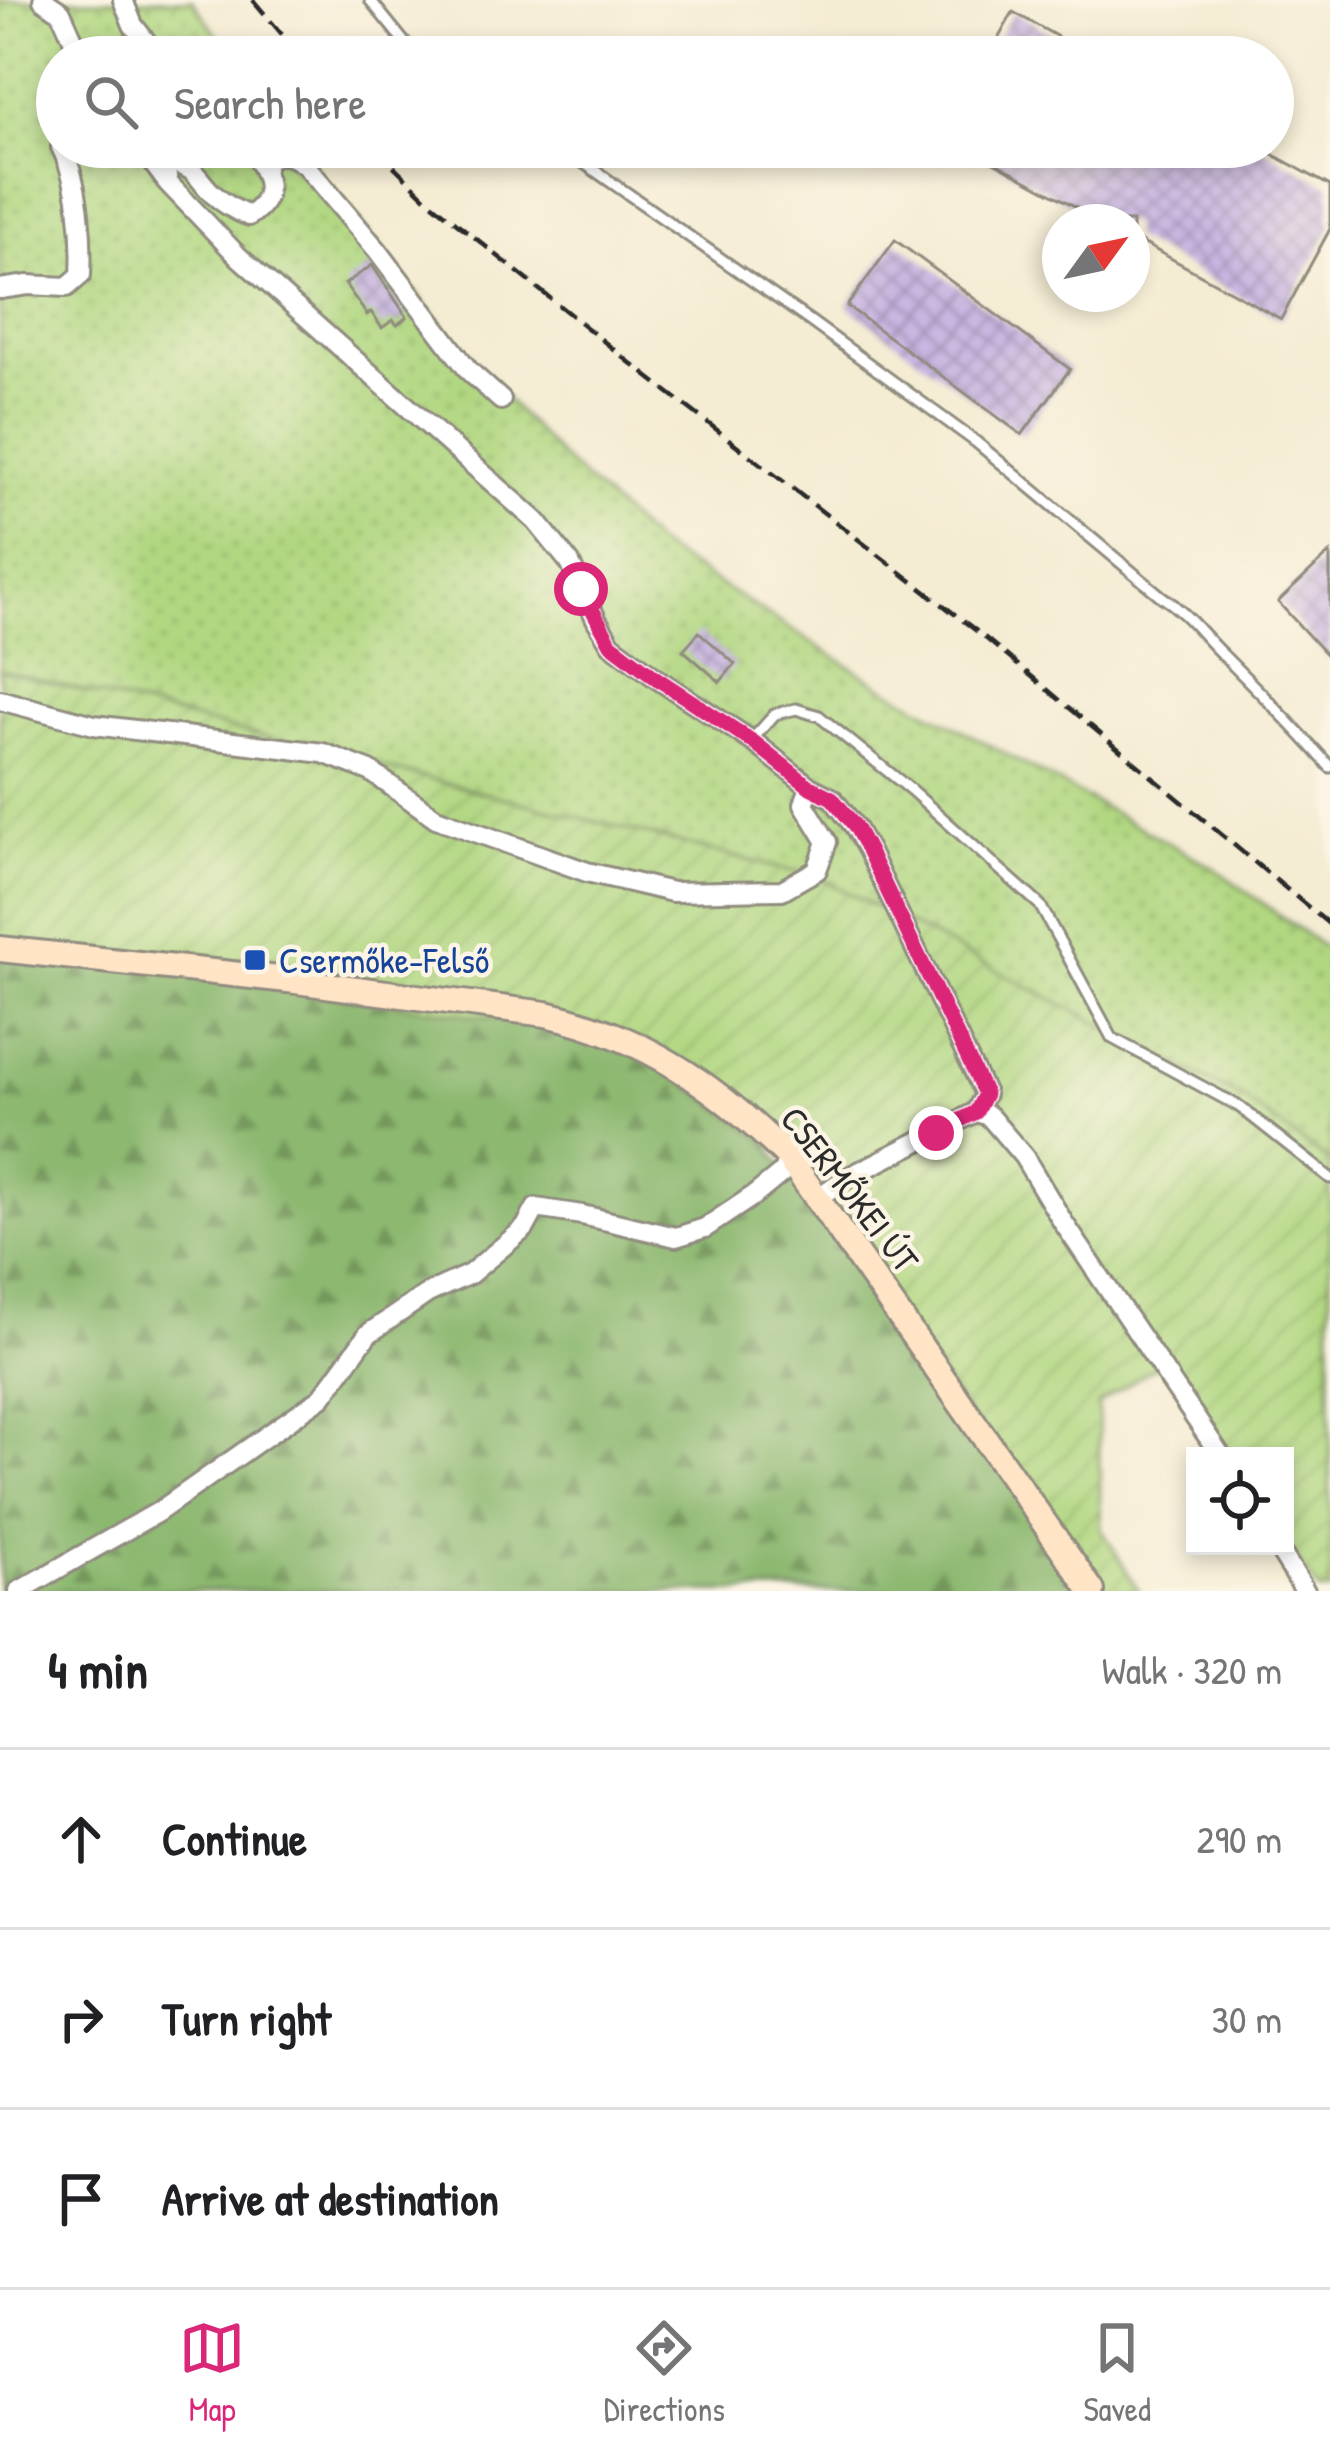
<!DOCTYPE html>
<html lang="en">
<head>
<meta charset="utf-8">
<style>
  body { margin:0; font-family:"Patrick Hand",sans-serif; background:#f2f2f2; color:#202124 }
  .controls { position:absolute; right:36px; bottom:36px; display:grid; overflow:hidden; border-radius:0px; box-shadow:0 6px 18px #0003 }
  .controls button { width:108px; height:108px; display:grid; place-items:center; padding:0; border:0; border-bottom:3px solid #e0e0e0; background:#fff; color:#202124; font:60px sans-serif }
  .compass { position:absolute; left:1042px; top:204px; width:108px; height:108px; border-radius:50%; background:#fff; box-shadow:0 6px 18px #0003; rotate:57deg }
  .stop { position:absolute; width:36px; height:36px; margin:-27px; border:9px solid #db2777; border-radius:50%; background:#fff }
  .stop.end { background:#db2777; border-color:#fff; box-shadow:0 3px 12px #0008 }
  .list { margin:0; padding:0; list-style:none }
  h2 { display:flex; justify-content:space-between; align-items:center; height:156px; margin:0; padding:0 48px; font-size:51px }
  h2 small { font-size:39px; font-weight:400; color:#757577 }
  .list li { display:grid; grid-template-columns:78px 1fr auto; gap:36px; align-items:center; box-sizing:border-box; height:180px; padding:0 48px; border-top:3px solid #e0e0e0 }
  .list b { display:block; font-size:45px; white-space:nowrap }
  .list em { font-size:39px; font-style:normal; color:#757577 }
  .icon { flex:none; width:66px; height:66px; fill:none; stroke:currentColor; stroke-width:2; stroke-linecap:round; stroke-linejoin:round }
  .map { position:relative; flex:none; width:1330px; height:1591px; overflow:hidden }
  .search { position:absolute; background:#fff; box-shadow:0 6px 18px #0003; left:36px; right:36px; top:36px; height:132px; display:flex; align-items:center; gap:30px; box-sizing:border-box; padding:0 42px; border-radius:66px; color:#757577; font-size:45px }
  .sheet { height:696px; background:#fff }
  nav { display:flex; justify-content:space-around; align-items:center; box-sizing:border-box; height:168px; border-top:3px solid #e0e0e0; background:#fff; font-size:33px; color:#757577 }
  nav a { display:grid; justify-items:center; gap:6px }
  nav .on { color:#db2777 }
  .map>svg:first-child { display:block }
  .grass { fill:url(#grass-dots); stroke:#6e8156; stroke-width:3 }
  .forest { fill:url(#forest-firs); stroke:#5c724d; stroke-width:3 }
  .garden { fill:url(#garden-furrows); stroke:#6e8156; stroke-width:3 }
  .building { fill:url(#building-cross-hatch) }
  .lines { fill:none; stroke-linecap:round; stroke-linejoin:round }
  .lane-casing { stroke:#908c7f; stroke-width:15 }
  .street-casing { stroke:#908c7f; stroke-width:24 }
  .secondary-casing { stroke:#908c7f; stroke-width:30 }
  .lane { stroke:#fff; stroke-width:9 }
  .street { stroke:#fff; stroke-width:18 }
  .secondary { stroke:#ffe4c6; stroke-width:24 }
  .rail { stroke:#2b2b2b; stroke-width:4.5; stroke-dasharray:18 9; stroke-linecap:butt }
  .route { stroke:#db2777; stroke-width:15 }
  .transit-dot { fill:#1a4fb4; stroke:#fcf5e5; stroke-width:4.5 }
  .labels { text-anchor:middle; stroke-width:9; stroke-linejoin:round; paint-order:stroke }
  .transit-label { font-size:36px; fill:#164399; stroke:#fcf5e5; text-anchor:start }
  .street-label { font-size:36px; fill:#2b2b2b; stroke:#fcf5e5 }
</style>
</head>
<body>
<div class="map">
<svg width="1330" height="1591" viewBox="0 0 1330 1591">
  <defs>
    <pattern id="grass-dots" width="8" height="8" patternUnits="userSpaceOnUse" patternTransform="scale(3)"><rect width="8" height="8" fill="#b1d781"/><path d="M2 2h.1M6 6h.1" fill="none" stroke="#98b970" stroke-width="1.8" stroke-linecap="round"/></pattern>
    <pattern id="forest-firs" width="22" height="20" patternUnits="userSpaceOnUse" patternTransform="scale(3)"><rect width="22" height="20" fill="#8cb86f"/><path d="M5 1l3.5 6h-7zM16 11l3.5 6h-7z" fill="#73965b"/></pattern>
    <pattern id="garden-furrows" width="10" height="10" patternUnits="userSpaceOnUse" patternTransform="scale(3)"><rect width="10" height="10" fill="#b1d781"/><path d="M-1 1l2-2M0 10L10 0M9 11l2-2" fill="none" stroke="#98b970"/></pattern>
    <pattern id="building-cross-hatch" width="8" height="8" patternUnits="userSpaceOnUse" patternTransform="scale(3)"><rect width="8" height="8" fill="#c9b6e1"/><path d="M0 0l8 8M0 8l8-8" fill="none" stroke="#a394b7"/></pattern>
  </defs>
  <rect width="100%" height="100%" fill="#fcf5e5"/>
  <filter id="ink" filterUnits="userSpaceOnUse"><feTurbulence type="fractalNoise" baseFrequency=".00833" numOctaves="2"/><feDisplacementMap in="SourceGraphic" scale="24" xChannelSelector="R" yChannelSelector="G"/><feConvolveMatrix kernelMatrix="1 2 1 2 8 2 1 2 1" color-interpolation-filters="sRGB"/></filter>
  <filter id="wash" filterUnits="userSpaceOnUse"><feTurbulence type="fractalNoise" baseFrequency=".004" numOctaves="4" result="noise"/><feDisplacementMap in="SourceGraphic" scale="48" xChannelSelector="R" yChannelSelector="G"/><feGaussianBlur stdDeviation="2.7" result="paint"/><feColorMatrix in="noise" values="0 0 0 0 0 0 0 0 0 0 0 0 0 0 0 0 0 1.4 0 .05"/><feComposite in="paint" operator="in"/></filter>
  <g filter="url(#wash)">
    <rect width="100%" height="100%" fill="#f4ecd3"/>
    <path class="grass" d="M0,0H192L233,57H57V147H298L472,363L562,458L658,546L878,684L1214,868L1330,952V1162L1242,1098L822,879L0,670Z"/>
    <path class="forest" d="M0,949L617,1035L745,1114L1092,1591H0Z"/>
    <path class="garden" d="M0,670L822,879L1242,1098L1330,1162V1591H1319L1285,1542V1456H1227L1162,1362L1098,1404L1101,1528L1139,1591H1092L788,1157L617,1035L0,949Z"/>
    <g id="blocks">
      <path class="building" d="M1013,12L1094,57H988Z
        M966,147H1259L1330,186V229L1281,319L1132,237V222H1104Z
        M895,240L1070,369L1022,435L847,306Z
        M372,265L407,317L397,325L393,320L382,328L371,312L367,315L345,284Z
        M1330,553V659L1278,602Z
        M699,632L735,664L720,682L683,650Z"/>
    </g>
  </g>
  <g filter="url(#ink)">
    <use href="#blocks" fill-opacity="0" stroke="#908c7f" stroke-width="3"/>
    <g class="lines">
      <defs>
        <path id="lane" d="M370,0L405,43L428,57
          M561,147L810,321L976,442L1161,596C1189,614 1200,633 1223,655C1260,692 1296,728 1330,767
          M755,743L757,734L775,714L796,709L819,716L911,790L1040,905L1112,1038L1240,1107L1330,1178"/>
        <path id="street" d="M43,0L61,12L81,57
          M123,0L133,25L158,57
          M141,147L167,182
          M250,147C267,173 280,196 249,216C236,211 224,204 213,194C197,179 198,169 174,163L166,170L168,183L239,257L536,521L570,563L597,621L611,644L656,678L755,743L810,787L832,798L855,827L868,850L985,1094L976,1112L843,1180L819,1197
          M264,172L267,160C283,150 293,156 306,166L378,251L469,371L501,400
          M0,289L28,285L67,287L81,275C83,237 79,181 61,147
          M0,700L94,725L323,753L370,771L436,818L587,872L672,892L782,890L817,870L827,842L804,804L810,787
          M976,1112L989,1116L1024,1157L1063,1222L1221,1456
          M1277,1546L1305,1591
          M19,1591L158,1512L322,1397L368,1334L428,1293L470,1274L525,1228L536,1208L582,1215L676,1237L705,1228L756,1194L783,1172L788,1157"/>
        <path id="secondary" d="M0,949L288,980L546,1014C645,1036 717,1087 788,1157L1092,1591"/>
      </defs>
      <use href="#lane" class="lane-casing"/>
      <use href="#street" class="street-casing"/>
      <use href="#secondary" class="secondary-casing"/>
      <use href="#lane" class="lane"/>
      <use href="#street" class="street"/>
      <use href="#secondary" class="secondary"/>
      <path class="rail" d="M253,0L301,57
        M374,147L432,203L633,365L983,636L1330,925"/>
    </g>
  </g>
  <g class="lines" filter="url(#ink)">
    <path class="route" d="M581,589L611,644L656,678L755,743L810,787L832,798L855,826L868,850L985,1094L976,1112L936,1133"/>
  </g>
  <rect class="transit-dot" x="243" y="948" width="24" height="24" rx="6"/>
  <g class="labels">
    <g class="transit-label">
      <text x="279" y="973">Csermőke-Felső</text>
    </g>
    <g class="street-label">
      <text transform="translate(850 1189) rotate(52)" y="13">CSERMŐKEI ÚT</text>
    </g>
  </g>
</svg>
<div class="controls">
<button><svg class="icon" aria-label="locate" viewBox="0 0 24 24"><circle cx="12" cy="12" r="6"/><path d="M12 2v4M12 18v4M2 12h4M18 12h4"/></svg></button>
</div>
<svg class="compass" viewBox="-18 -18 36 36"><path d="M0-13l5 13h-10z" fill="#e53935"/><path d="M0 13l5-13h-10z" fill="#757577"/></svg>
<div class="stop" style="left:581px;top:589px"></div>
<div class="stop end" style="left:936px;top:1133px"></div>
<div class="search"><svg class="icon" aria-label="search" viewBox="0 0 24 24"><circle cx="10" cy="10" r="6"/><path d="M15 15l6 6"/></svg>Search here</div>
</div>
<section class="sheet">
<h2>4 min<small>Walk · 320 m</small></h2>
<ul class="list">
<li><svg class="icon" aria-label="ahead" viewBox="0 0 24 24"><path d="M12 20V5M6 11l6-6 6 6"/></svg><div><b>Continue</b></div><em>290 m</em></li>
<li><svg class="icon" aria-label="right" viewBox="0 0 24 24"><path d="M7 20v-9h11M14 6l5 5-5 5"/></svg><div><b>Turn right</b></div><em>30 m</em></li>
<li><svg class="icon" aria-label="arrive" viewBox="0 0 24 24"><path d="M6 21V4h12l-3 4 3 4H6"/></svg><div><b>Arrive at destination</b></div></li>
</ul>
</section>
<nav>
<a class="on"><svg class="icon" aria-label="map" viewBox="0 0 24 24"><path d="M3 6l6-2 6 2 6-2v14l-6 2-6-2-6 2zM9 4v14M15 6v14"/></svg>Map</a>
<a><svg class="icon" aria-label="directions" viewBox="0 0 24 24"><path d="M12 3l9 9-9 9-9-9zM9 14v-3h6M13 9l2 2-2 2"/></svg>Directions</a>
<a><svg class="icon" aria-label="saved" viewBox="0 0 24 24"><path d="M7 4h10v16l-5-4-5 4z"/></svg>Saved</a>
</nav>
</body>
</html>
